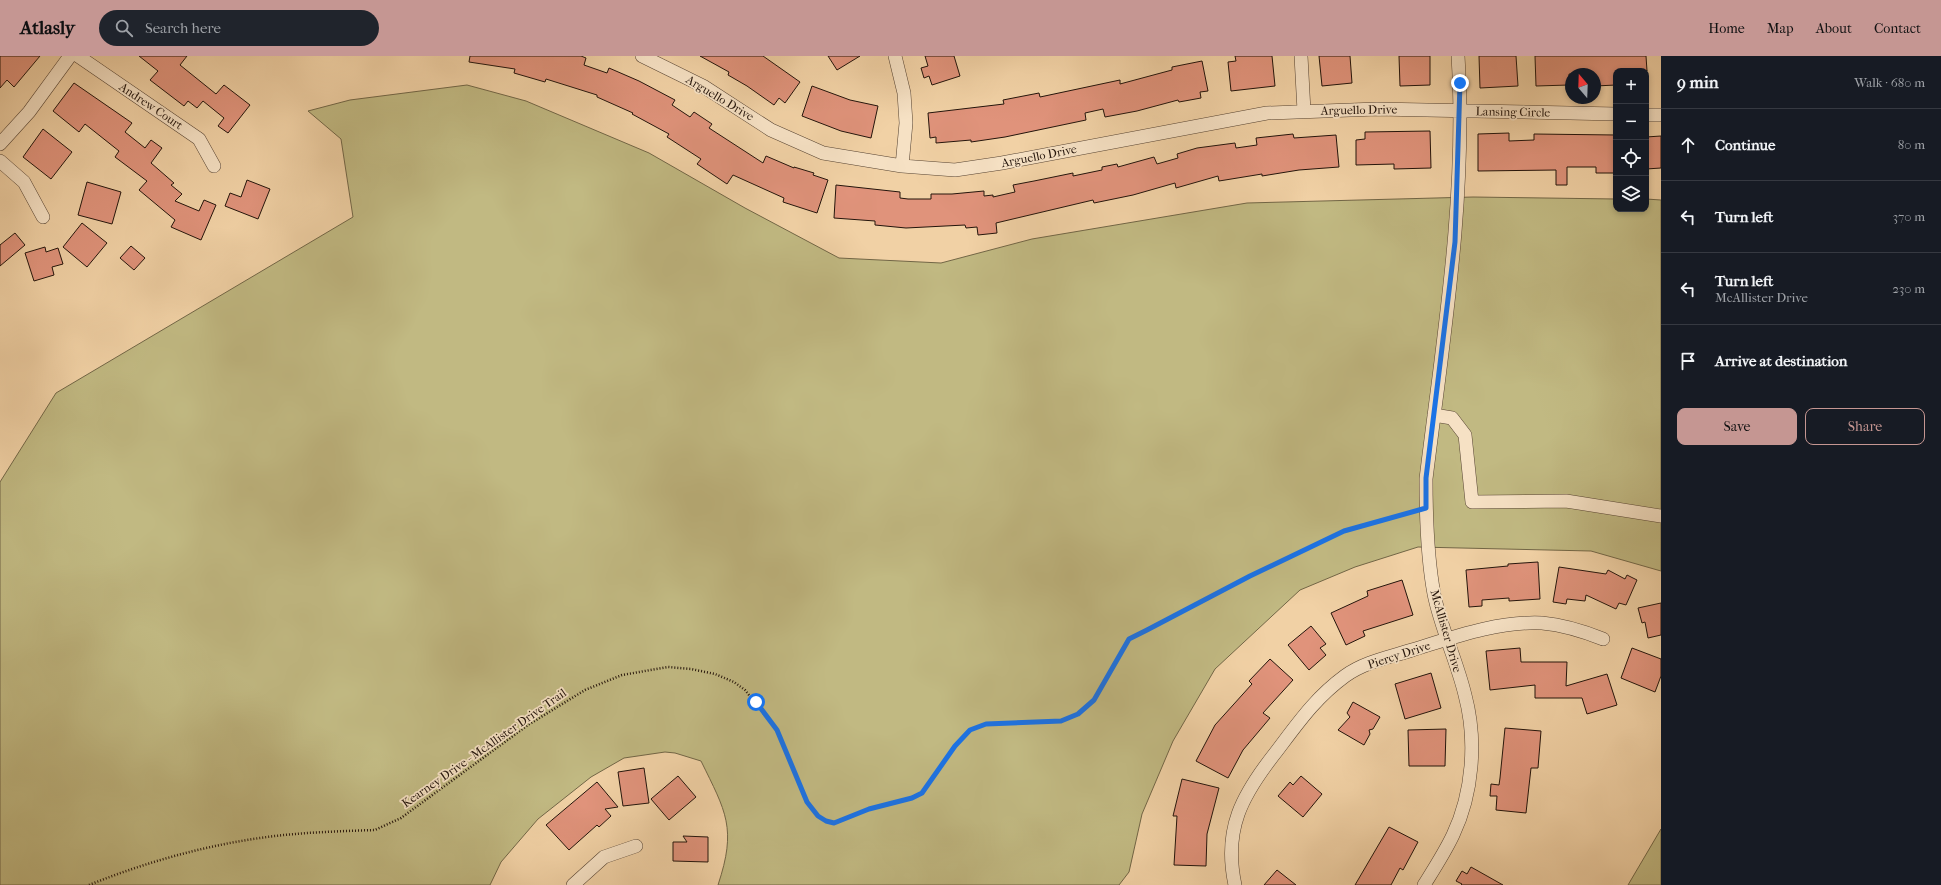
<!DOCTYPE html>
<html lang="en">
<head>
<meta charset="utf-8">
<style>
  body { margin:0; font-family:"IM FELL French Canon",serif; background:#20242c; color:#f1f3f6 }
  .controls { position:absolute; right:12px; top:12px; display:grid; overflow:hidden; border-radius:8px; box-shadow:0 2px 6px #0003 }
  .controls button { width:36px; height:36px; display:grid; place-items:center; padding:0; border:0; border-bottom:1px solid #363941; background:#171b24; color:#f1f3f6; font:20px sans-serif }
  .compass { position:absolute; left:1565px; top:12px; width:36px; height:36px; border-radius:50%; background:#171b24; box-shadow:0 2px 6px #0003; rotate:341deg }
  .stop { position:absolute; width:12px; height:12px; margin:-9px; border:3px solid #1a73e8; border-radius:50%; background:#fff }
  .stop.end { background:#1a73e8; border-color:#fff; box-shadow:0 1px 4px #0008 }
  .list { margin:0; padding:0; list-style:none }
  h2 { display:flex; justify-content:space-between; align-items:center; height:52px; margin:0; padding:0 16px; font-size:17px }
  h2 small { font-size:13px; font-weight:400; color:#9ea1a6 }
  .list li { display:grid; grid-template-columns:26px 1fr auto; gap:12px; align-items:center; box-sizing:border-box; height:72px; padding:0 16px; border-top:1px solid #363941 }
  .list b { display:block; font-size:15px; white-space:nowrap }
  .list p { margin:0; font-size:13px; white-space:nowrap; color:#9ea1a6 }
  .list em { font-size:13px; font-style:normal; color:#9ea1a6 }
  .actions { display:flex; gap:8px; padding:12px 16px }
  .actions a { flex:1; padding:9px 0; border:1px solid #c59692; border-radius:8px; text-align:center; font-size:14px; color:#c59692 }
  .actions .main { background:#c59692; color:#111 }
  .icon { flex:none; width:22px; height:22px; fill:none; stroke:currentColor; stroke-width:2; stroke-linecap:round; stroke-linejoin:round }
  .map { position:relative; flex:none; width:1661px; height:829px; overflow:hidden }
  header { display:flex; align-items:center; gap:24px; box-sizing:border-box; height:56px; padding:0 20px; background:#c59692; color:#111 }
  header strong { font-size:19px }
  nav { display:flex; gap:22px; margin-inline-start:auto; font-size:14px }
  .search { width:280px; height:36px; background:#20242c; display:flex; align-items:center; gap:10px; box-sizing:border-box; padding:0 14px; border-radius:22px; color:#9ea1a6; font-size:15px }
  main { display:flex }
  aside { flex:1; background:#171b24 }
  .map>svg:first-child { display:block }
  .green { fill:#c1b982; stroke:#726646 }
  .building { fill:#e0937b; stroke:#23140b }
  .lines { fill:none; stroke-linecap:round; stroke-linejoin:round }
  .minor-casing { stroke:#564332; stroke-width:14 }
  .path { stroke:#23140b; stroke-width:2.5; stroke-dasharray:1 2; stroke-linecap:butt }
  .minor { stroke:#f6e1c4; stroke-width:13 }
  .route { stroke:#1a73e8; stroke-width:5 }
  .labels { text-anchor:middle; stroke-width:3.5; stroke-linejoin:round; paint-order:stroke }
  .street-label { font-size:12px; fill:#23140b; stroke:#f6e1c4 }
</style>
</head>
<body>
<header>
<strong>Atlasly</strong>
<div class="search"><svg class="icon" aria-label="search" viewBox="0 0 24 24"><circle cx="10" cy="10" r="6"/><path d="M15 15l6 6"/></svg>Search here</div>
<nav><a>Home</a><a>Map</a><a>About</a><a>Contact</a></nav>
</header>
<main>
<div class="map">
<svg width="1661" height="829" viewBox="0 0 1661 829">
  <rect width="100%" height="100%" fill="#f1d1a5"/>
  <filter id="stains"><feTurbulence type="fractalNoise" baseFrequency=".005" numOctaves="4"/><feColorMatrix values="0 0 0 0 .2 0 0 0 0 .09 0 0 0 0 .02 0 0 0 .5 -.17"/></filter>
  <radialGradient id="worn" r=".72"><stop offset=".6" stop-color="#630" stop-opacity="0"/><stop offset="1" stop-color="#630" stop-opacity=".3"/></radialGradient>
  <path class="green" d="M467,29L526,45L649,97L745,152L839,202L941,207L1032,183L1247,147L1473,141L1616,143V153H1646V143L1661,144V515L1591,495L1418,491L1355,511L1300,534L1215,613L1173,685L1142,758L1129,816L1119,829H718C737,772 726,756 701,705L675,697L665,696L624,702L591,721L538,763L501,806L490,829H0V426L56,337L353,161L341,83L308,55L350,44Z
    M1661,773V829H1628Z"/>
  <path class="building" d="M0,0H40L14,31L7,24L0,32Z
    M139,0H187L180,9L216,38L224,29L250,49L228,77L218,70L224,62L203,45L197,52L188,45L184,50L150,24L158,15Z
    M470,0H581L586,2L584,9L607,17L609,12L639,25L675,44L672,49L690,61L694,56L712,68L709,72L763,107L766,100L794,112V111L814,117L813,119L828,124L817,157L783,146L784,142L733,119L727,128L697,108L701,103L667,81L669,78L632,58L633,57L597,41V39L546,23L545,26L514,17L515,13L469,6Z
    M700,0H763L800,26L785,47L779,42L774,49L747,30L728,19L729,16Z
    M828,0H860L837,14Z
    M925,0H954L960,20L932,29L929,20L924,22L921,12L928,10Z
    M1235,0H1272L1275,30L1231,35L1228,6L1236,5Z
    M1319,0H1350L1352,27L1322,30Z
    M1399,0H1430V29L1400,30Z
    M1479,0H1516L1518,30L1480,32Z
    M1535,0H1646L1647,15H1616V29L1595,30V18H1569V29L1536,30Z
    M1202,5L1208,35L1200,36L1201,42L1179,46L1178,44L1137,55L1105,61L1103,53L1085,57L1086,64L1005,81L971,86V84L936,87V81L930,82L928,57L1004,48L1003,44L1039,37L1040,41L1120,24V28L1172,14V11Z
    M74,27L132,67L125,76L145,92L151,84L162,92L151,107L174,127L171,129L182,138L175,145L199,155L204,144L216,149L201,184L171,171L175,164L139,134L147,125L115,101L119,95L85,68L79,76L53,55Z
    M812,30L850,44L878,50L871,82L841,75L802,60Z
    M43,73L72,96L51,123L23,101Z
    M1430,75L1431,112L1394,113V108L1356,109V84L1365,83V76Z
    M1509,77V85L1534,84V78L1616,79V117H1596V111H1567V129H1556V114L1478,115V78Z
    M1293,78L1294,82L1336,79L1339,111L1299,114L1262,120V118L1219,125L1218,120L1176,132L1175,127L1133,139L1094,147L1093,144L996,167L997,177L978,179L977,171L966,172L965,169L906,172L875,169V165L834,162L836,129L900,136V142L908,143H931V138H952L984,135V140L993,139V141L1015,136L1013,129L1034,125L1073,117V120L1102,114V111L1117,108L1118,111L1154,101L1157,108L1178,102L1177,98L1197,92L1235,87L1236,92L1257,89L1256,82Z
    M1661,80V112L1646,113V81Z
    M247,124L270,133L258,163L225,150L230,137L241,141Z
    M87,126L121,136L112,168L78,159Z
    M82,167L107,187L87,211L63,191Z
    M15,177L25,189L0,210V189Z
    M131,190L145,202L134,214L120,202Z
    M45,191L46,196L58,192L63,208L52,211L54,219L34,225L25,197Z
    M1538,506L1540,543L1509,545V542L1482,544V550L1469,551L1466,514L1508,510V508Z
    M1559,511L1606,518L1608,514L1625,523L1627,519L1637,524L1626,549L1619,547L1616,553L1586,539L1585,545L1567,543L1566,548L1553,546Z
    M1402,524L1413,559L1363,575L1365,580L1346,589L1331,557L1368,540L1367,535Z
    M1661,547V579L1648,582L1645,566L1642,567L1638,552Z
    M1311,570L1326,588L1320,592L1326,599L1309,614L1288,589Z
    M1520,592L1521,606H1567L1566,630L1607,618L1617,649L1587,658L1582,642H1535V629L1490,634L1486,595Z
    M1632,592L1661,603V620L1655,636L1621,622Z
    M1270,603L1293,624L1263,657L1270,662L1243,694L1228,722L1196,705L1215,669L1252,628L1249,625Z
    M1431,617L1441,652L1405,663L1395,628Z
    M1353,646L1380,661L1373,673L1369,674L1370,678L1364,689L1338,674L1350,661L1347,657Z
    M1505,672L1541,675L1538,712H1531L1526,757L1496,754L1497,740H1490L1491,728L1499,729L1500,722Z
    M1446,673L1445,710H1409L1408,674Z
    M644,712L649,747L623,750L618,716Z
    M678,720L696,741L669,764L651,743Z
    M1301,720L1322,738L1303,761L1278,740L1290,726L1293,729Z
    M1182,723L1219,732L1207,778L1206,810L1174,809L1177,760H1173Z
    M597,726L618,751L605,753L611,760L599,771L597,769L569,794L546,769Z
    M1389,771L1418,786L1403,814L1400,812L1391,829H1355Z
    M683,780L708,781V806L673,805V786H687Z
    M1471,811L1503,829H1461L1462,828L1456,825L1462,815L1467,818Z
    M1277,814L1296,829H1264Z"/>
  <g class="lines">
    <defs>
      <path id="minor" d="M78,0L199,83L214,110
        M642,0L703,30L771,74L823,97L902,110L955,114L1002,107L1267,57L1377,53L1616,58
        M895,0L904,37L906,67L902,110
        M1301,0L1304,55
        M1646,59H1661
        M0,88L29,56L70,0
        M0,105L24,126L43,161
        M1434,359L1452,362L1465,379L1472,446L1566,445L1661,460
        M573,829L604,801L636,790
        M1235,829C1223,773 1242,739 1276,696C1298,667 1315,642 1345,620C1364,606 1390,601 1412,594C1454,581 1498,565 1542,567C1564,569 1583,575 1603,583
        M1424,829C1434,813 1445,796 1453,779C1473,737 1477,684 1465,639C1457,605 1441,573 1434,538C1427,500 1426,461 1426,423C1443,284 1467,140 1458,0"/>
    </defs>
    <use href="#minor" class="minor-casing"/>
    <path class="path" d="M89,829C151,804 217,786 284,779C314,776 345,775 375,774L401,762L528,669L585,634L622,619L668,611L691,613L715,618L734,626L745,634L777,674L807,746L818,760L826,765L834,767L869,753L912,742L922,737L955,690L970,674L986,668L1061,665L1077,658L1094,644L1129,583L1147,574L1250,520L1344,475L1416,455"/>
    <use href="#minor" class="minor"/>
  </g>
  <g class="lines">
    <path class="route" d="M756,646L777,674L807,746L818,760L826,765L834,767L869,753L912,742L922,737L955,690L970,674L986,668L1061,665L1078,658L1094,644L1129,583L1147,574L1250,520L1344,475L1426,452V422L1455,186L1460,27"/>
  </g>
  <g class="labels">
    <g class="street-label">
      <text transform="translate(720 42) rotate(31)" y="4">Arguello Drive</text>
      <text transform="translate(151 50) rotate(34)" y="4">Andrew Court</text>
      <text transform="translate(1359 54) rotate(-1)" y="4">Arguello Drive</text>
      <text transform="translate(1513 56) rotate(1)" y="4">Lansing Circle</text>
      <text transform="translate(1039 100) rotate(-11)" y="4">Arguello Drive</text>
      <text transform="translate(1446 575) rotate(74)" y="4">McAllister Drive</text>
      <text transform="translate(1399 599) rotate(-18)" y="4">Piercy Drive</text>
      <text transform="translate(484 692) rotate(-35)" y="4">Kearney Drive - McAllister Drive Trail</text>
    </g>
  </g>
  <rect width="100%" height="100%" filter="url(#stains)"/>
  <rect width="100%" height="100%" fill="url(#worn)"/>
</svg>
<div class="controls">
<button>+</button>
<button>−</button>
<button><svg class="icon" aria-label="locate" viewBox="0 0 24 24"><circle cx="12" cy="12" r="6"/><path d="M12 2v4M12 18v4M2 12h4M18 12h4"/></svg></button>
<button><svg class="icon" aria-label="layers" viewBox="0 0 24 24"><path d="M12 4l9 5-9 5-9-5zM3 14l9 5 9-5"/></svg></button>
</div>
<svg class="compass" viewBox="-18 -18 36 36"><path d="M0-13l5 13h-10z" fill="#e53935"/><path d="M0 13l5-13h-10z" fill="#9ea1a6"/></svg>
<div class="stop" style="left:756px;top:646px"></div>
<div class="stop end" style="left:1460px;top:27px"></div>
</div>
<aside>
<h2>9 min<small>Walk · 680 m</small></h2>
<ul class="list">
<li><svg class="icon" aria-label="ahead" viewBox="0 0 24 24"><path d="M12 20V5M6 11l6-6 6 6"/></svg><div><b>Continue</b></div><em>80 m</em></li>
<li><svg class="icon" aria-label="left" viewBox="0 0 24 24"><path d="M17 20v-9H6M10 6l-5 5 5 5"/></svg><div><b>Turn left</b></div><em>370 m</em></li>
<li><svg class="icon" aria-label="left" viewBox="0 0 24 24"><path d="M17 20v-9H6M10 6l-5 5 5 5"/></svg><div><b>Turn left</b><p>McAllister Drive</p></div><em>230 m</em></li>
<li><svg class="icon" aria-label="arrive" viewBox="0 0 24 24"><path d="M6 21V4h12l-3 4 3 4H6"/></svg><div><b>Arrive at destination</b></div></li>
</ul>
<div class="actions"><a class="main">Save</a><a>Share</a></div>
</aside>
</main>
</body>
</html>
